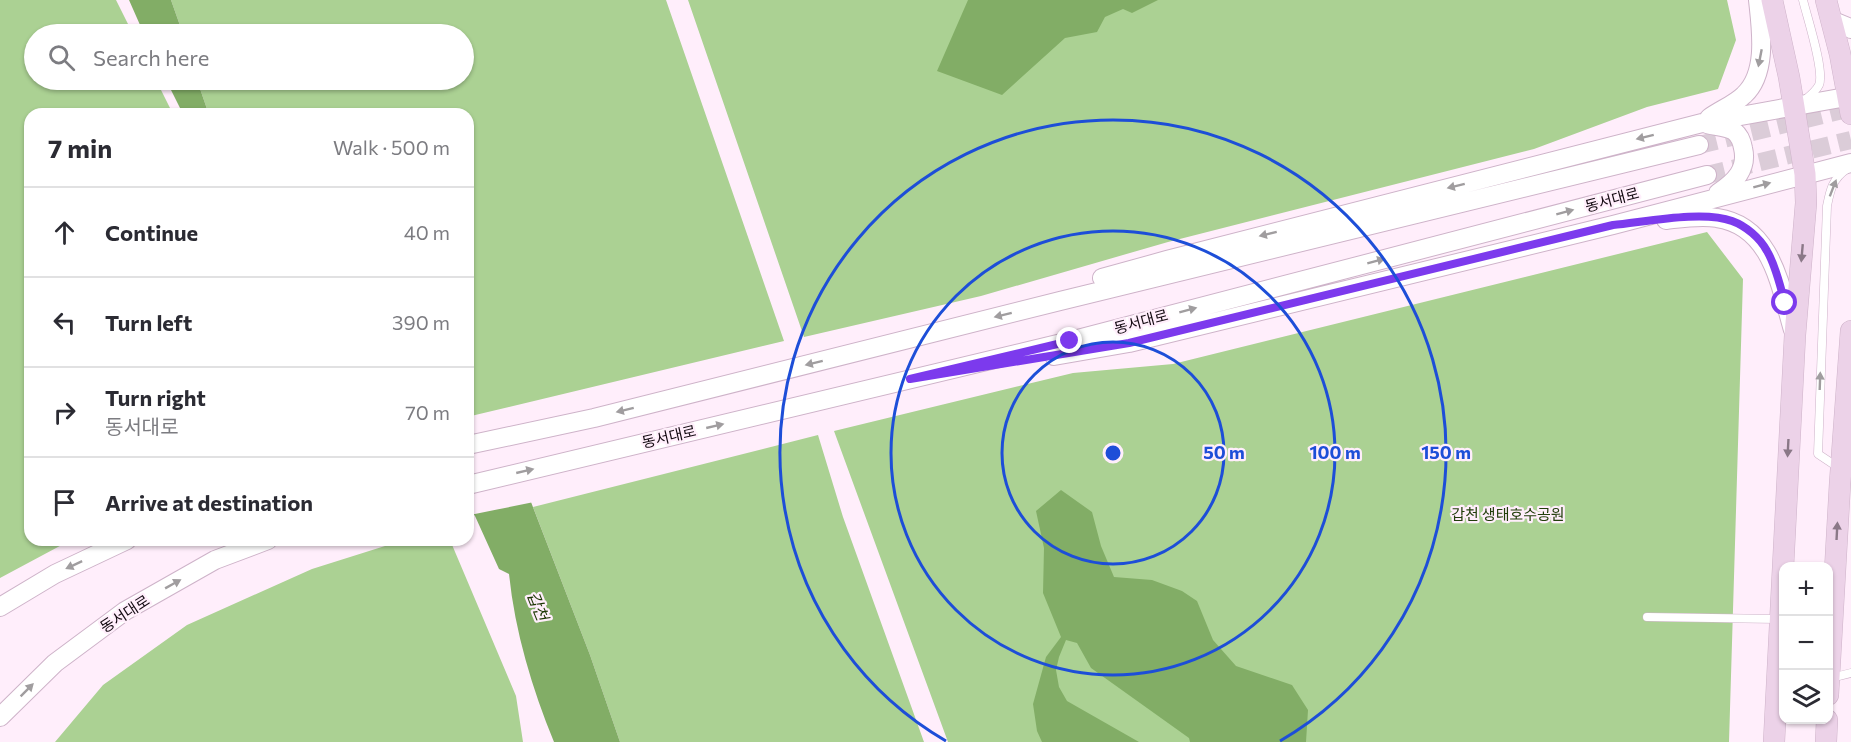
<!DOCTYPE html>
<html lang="en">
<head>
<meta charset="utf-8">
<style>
  body { margin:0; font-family:Commissioner,"Noto Sans KR",sans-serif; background:#f2f2f3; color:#2b2b33 }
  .controls { position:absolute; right:18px; bottom:18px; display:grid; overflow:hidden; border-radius:12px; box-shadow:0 2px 4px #0004 }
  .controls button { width:54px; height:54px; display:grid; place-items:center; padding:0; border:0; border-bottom:2px solid #e1e1e2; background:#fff; color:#2b2b33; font:30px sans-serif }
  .stop { position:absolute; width:18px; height:18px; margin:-14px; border:4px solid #7c3aed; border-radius:50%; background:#fff }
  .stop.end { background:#7c3aed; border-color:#fff; box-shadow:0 2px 6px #0008 }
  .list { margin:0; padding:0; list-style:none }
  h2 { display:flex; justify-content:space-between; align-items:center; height:78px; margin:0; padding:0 24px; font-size:26px }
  h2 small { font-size:20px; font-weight:400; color:#7c7c81 }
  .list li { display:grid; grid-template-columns:39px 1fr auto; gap:18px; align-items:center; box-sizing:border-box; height:90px; padding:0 24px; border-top:2px solid #e1e1e2 }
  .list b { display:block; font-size:22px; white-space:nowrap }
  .list p { margin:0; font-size:20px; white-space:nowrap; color:#7c7c81 }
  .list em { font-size:20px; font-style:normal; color:#7c7c81 }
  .icon { flex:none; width:33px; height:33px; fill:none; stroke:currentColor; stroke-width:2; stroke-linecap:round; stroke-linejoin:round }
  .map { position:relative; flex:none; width:1851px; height:742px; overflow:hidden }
  .search { position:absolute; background:#fff; box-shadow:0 2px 4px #0004; left:24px; top:24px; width:450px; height:66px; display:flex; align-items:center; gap:15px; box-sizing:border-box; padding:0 21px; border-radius:33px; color:#7c7c81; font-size:22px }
  .panel { position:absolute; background:#fff; box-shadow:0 2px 4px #0004; left:24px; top:108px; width:450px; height:438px; border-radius:18px }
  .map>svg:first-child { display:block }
  .green { fill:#abd193 }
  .water { fill:#82ad66 }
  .pier { fill:#ffeefb }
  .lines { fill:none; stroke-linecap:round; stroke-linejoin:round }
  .tertiary-tunnel { stroke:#dbccd8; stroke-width:18; stroke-dasharray:18 9; stroke-linecap:butt }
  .service-casing { stroke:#ceb3c9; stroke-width:9 }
  .tertiary-casing { stroke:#ceb3c9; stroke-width:20 }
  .secondary-casing { stroke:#ceb3c9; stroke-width:22 }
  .service { stroke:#fff; stroke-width:8 }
  .tertiary { stroke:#fff; stroke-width:18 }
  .secondary { stroke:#ecd2e8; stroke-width:21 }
  .oneway { fill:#a09d9f }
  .oneway2 { fill:#8a7887 }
  .route { stroke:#7c3aed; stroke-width:8 }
  .ring { fill:none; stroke:#1d4ed8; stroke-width:3 }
  .labels { text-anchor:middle; stroke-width:4.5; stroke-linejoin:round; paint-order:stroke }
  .street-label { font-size:15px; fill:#120910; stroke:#ffeefb }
  .park-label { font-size:15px; fill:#223e0b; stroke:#ffeefb }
  .water-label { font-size:16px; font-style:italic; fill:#1b3602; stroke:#ffeefb }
  .centre { fill:#1d4ed8; stroke:#ffeefb; stroke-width:3 }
  .ring-label { font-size:18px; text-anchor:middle; font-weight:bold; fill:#1d4ed8; stroke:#ffeefb; stroke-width:4.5; stroke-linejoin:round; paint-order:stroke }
</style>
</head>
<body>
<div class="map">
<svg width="1851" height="742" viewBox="0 0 1851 742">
  <rect width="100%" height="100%" fill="#ffeefb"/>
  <path class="green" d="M0,0H116L133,34H34V80H156L173,114H30V540H71L0,578Z
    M171,0H666L784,341L471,416L468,414V114H211L207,109L197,80H464V34H183Z
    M688,0H1727L1736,40L1718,89L1647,107L1534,149L1168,242L981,296L804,337Z
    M1707,232L1743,279L1729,742H948L834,431L1073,373L1173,364Z
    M818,435L843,517L924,742H620L590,655L533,507Z
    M404,540H450L516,696L523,742H55L103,685L187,625L312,569Z"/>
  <path class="water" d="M129,0H171L183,34H144Z
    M968,0H1158L1132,13L1123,9L1105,17L1097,32L1065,38L1002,95L937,71Z
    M166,80H197L207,109L211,114H183Z
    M468,414L483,444L497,480L531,502L590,655L620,742H554C532,688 515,632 509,574L499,569L475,516L468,507Z
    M1061,490L1092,512L1101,546L1114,577L1152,580L1182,591L1197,601L1213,640L1236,666L1292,685L1308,710L1306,742H1190L1189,738L1091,668L1077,643L1066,640L1059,657L1056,670L1059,687L1067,701L1139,742H1042L1037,731L1033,704L1046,657L1061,637L1043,593L1044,548L1036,511Z"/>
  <path class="pier" d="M476,421L499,478L534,502L470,515L468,512V423Z"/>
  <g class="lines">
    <path class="tertiary-tunnel" d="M1699,145L1851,108
      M1707,175L1851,140"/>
    <defs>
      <path id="service" d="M1803,0C1807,17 1825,71 1819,85C1816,91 1811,95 1806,99
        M1839,468L1818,454L1827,206C1830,191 1832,179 1847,169
        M1647,617L1777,619
        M1831,678L1851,673"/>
      <path id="tertiary" d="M1831,20L1848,27L1851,29
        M1709,118C1720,110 1735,104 1744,95C1768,73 1761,29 1758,0
        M1707,124C1714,126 1728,127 1734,131C1739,135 1742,142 1743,148C1748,169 1735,182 1718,193
        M1666,220C1683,218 1701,215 1717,218C1772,226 1780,286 1793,330
        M1102,278L1167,260L1702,123L1851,96
        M1054,356L1129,343L1613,225L1851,163
        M468,445L594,418L1060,301L1699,145
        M468,485L1070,341L1707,175
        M0,607L55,574L127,540
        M0,717L55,663L125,611L215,560L268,540"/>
      <path id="secondary" d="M1772,0L1789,77L1805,174L1806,203L1795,335L1774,742
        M1826,0L1840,54L1851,114
        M1828,695L1840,483L1851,331
        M1826,742L1827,720"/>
    </defs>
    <use href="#service" class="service-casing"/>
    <use href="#tertiary" class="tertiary-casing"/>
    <use href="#secondary" class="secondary-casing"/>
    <use href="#service" class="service"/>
    <use href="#tertiary" class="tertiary"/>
    <use href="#secondary" class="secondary"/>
  </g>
  <defs><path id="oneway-solid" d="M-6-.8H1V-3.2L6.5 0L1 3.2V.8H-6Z" transform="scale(1.5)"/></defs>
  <g class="oneway">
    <use href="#oneway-solid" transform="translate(1760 58) rotate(101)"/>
    <use href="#oneway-solid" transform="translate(1645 137) rotate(166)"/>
    <use href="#oneway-solid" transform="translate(1762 185) rotate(-15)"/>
    <use href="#oneway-solid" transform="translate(1456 186) rotate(166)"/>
    <use href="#oneway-solid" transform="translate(1833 188) rotate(-69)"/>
    <use href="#oneway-solid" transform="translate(1565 212) rotate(-15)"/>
    <use href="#oneway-solid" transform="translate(1268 234) rotate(166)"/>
    <use href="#oneway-solid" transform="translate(1376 261) rotate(-15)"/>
    <use href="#oneway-solid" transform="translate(1188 310) rotate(-15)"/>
    <use href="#oneway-solid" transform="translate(1003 315) rotate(166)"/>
    <use href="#oneway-solid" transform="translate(814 363) rotate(166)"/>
    <use href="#oneway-solid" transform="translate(1820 381) rotate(-88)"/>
    <use href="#oneway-solid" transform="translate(625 410) rotate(166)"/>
    <use href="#oneway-solid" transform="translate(715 426) rotate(-13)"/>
    <use href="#oneway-solid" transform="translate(525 471) rotate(-13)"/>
    <use href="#oneway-solid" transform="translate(74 565) rotate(155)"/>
    <use href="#oneway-solid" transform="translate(173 584) rotate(-29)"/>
    <use href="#oneway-solid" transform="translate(27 690) rotate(-45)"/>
  </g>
  <g class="oneway2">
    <use href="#oneway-solid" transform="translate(1802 253) rotate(95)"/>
    <use href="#oneway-solid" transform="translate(1788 448) rotate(93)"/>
    <use href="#oneway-solid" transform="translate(1837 531) rotate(-87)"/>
  </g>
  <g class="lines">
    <path class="route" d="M1070,341L910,379L1129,343L1613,225C1645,222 1703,210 1732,221C1746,226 1760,238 1767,251C1776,266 1780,286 1785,303"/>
  </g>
  <g class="ring">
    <circle cx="1113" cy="453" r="111"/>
    <circle cx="1113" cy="453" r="222"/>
    <path d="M946 741A333 333 0 1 1 1280 741"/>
  </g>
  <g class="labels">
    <g class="street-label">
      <text transform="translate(1612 200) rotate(-15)" y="5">동서대로</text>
      <text transform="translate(1141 322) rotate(-15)" y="5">동서대로</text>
      <text transform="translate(669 437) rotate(-13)" y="5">동서대로</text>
      <text transform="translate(125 614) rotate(-33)" y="5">동서대로</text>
    </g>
    <g class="park-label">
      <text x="1508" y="520">갑천 생태호수공원</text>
    </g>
    <g class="water-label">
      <text transform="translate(538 606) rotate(68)" y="6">갑천</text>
    </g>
  </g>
  <circle cx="1113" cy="453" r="9" class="centre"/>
  <g class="ring-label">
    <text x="1224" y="459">50 m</text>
    <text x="1335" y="459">100 m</text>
    <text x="1446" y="459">150 m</text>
  </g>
</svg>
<div class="controls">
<button>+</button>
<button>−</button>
<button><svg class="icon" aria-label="layers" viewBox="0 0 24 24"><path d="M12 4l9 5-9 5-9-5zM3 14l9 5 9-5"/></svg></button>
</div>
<div class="stop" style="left:1785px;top:303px"></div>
<div class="stop end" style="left:1070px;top:341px"></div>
<div class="search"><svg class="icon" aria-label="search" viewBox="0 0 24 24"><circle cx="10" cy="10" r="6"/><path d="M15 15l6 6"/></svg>Search here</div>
<section class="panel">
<h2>7 min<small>Walk · 500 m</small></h2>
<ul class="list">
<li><svg class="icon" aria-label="ahead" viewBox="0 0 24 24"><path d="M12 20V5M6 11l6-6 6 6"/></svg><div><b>Continue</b></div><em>40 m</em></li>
<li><svg class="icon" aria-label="left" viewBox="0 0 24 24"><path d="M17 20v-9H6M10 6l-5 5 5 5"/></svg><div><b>Turn left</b></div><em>390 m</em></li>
<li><svg class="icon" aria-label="right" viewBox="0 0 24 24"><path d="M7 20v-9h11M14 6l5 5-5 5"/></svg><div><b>Turn right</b><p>동서대로</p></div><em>70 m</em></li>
<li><svg class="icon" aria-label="arrive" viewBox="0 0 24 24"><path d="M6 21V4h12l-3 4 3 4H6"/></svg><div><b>Arrive at destination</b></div></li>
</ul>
</section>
</div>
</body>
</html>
